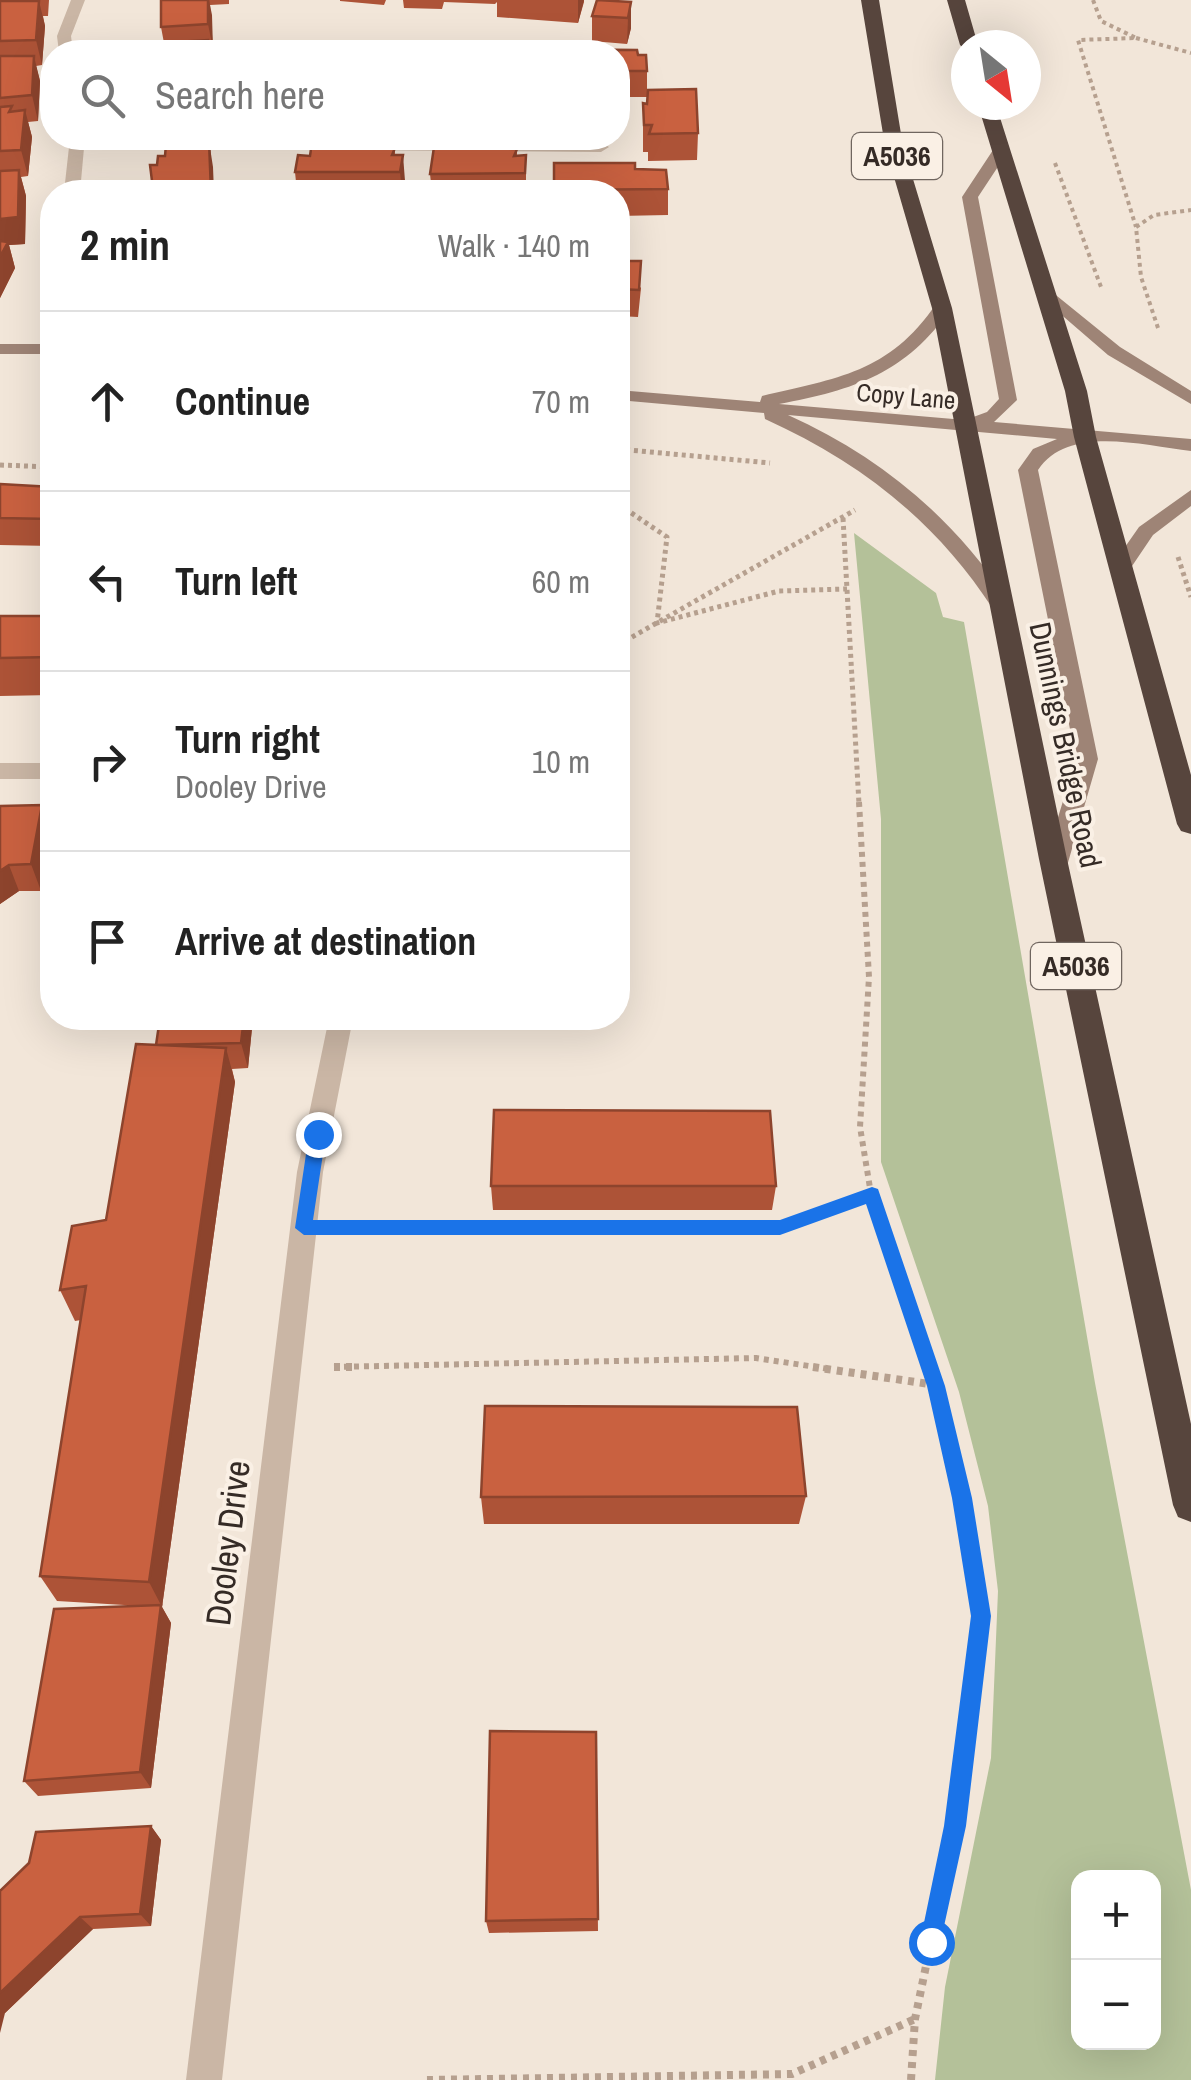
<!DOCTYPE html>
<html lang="en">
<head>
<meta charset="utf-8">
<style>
  body { margin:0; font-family:"Archivo Narrow",sans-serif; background:#f6f6f6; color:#222 }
  .controls { position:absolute; right:30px; bottom:30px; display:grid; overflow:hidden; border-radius:20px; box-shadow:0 10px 40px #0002 }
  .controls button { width:90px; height:90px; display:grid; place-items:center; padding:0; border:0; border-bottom:2px solid #e0e0e0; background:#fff; color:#222; font:50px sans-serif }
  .compass { position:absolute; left:951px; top:30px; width:90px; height:90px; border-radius:50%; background:#fff; box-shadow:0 10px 40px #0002; rotate:150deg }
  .stop { position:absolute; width:30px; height:30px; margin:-22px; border:8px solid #1a73e8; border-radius:50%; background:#fff }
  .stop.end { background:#1a73e8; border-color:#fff; box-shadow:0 2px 10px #0008 }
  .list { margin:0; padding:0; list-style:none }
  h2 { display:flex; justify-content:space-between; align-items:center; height:130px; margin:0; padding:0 40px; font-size:42px }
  h2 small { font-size:32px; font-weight:400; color:#767676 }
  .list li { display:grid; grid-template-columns:65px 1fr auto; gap:30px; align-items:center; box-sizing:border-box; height:180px; padding:0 40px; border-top:2px solid #e0e0e0 }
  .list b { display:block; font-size:38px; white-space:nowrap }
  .list p { margin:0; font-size:32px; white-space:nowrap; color:#767676 }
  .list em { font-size:32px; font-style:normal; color:#767676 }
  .icon { flex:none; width:55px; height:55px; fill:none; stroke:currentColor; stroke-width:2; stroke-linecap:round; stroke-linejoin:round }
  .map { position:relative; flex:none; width:1191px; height:2080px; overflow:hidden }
  .search { position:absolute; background:#fff; box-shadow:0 10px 40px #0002; left:40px; top:40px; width:590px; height:110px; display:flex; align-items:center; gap:25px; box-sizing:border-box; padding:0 35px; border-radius:40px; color:#767676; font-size:38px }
  .panel { position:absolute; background:#fff; box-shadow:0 10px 40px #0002; left:40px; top:180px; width:590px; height:850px; border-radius:40px }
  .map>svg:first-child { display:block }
  .green { fill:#b4c199; fill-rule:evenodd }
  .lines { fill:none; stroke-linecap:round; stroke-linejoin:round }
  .path-far3 { stroke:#b6a08f; stroke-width:4; stroke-dasharray:4 4; stroke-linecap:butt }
  .path-far2 { stroke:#b6a08f; stroke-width:5; stroke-dasharray:4 4; stroke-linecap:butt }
  .path-far1 { stroke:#b6a08f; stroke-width:6; stroke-dasharray:5 5; stroke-linecap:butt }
  .path { stroke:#b6a08f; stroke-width:8; stroke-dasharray:6 6; stroke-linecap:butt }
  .street { fill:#cab6a5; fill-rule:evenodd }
  .secondary { fill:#9e8476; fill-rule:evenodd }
  .highway { fill:#57453d; fill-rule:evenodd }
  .wall { fill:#ad5337 }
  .shaded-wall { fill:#8d442d }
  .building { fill:#c96140; stroke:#8d442d; stroke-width:2.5 }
  .route { fill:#1a73e8 }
  .labels { text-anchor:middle; stroke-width:8; stroke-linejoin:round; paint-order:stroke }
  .far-street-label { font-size:25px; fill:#352b26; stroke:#faf0e5 }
  .shield { fill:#faf0e5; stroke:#70665f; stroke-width:2.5 }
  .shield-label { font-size:28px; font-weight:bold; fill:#352b26 }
  .street-label { font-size:30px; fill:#352b26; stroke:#faf0e5 }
  .near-street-label { font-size:35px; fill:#352b26; stroke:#faf0e5 }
</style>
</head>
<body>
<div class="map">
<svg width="1191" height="2080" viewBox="0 0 1191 2080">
  <rect width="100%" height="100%" fill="#f2e6d9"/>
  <path class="green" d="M854,533L936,593L943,617L964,622L1095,1383L1191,1890V2080H935L945,1987L991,1758L998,1591L988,1506L959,1392L881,1162V819ZM1078,1878H1154V2042H1078Z"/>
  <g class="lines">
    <path class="path-far3" d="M1093,0L1101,21L1136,38L1078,40L1136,227
      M1136,38L1191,53
      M1055,163L1101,287
      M1158,328L1141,277L1136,227L1154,215L1191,210"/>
    <path class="path-far2" d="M618,449L770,463
      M0,465L52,467
      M618,504L667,537L657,623L779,591L847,589
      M843,518L859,804
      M1178,557L1191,597
      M618,645L855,510"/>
    <path class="path-far1" d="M859,802L869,977L860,1127L871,1194L931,1369
      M349,1227H780L871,1194
      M334,1367L756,1358L829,1369"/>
    <path class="path" d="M334,1367H356
      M813,1367L936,1385
      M427,2080L792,2074L915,2019
      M911,2080L915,2019L955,1826L981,1617L962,1498L930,1367"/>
    <path class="street" d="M71,0H85L71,36L73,52H59L57,36Z
      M70,138L601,142L609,147L601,152L84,148L80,192H64Z
      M0,763H52V779H0Z
      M329,1018H353L323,1172L222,2080H186L297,1172Z"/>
    <path class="secondary" d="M1001,145L1009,150L978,197L1017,400L994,422L1191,439V451C1143,446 1069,424 1038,470L1098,759L1067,866L1055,875L1043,866L1076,759L1018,470L1033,449L1057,439L788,415C879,456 952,516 1007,599L1010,604L1000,611L993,609C936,521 860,462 765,419L764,413L618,400V390L760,402L762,396C837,378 889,373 936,304L942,303L951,308C907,373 854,390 779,404L965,420L987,412L999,399L962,197L995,147Z
      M1041,283L1120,347L1191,391V404L1108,355L1035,292V284Z
      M0,344H52V354H0Z
      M1191,490V506L1153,535L1128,572H1114L1111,567L1139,527Z"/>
    <path class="highway" d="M861,0H879L903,146L952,308L1067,859L1191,1424V1522L1178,1517L1173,1505L1039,859L932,308L885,146Z
      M947,0H965L978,45H966V50L960,45Z
      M978,105H996L1087,391L1096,437L1191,775V834L1181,831L1177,824L1074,437L1065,391Z"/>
  </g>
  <path class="wall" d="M0,0H49L48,16H43L45,26L42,65L36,66L40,81L38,121L28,122L32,137L28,176L21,177L26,196L25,244L9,245L15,268L0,298Z
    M161,0H229V4L210,5L213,49H210L211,52L164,43L161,27Z
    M340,0H386L384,5L340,1Z
    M403,0H584V2L578,23L497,17V2L495,4L444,2L442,9L404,8Z
    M631,2V28L627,44L592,41V16Z
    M618,52L638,55L647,71V97H618Z
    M643,103L698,133L697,160L648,161V152H643Z
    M395,148V155L405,181L404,192H297L295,172L310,156Z
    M517,149V155H526V192H432L430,174Z
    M554,163L635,169L668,189V215L618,216V192H554Z
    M618,261L641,288L638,317L618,316Z
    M0,484L52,487V546L0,545Z
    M0,616H52V695L0,696Z
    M0,806L51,832L41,891H19L0,904Z
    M160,1018H253L248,1068L232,1069L235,1082L162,1607L171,1623L151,1788L38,1796L24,1781L141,1606L57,1601L40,1576L81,1320L75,1321L60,1290L106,1220L156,1045Z
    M487,1018H563V1022L487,1023Z
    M491,1186H776L772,1210H493Z
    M806,1496L799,1524H484L481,1497Z
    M596,1732L598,1931L489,1933L486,1921Z
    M151,1826L161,1840L151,1926L93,1929L5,2013L0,1891Z"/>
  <path class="shaded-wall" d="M208,0H209L212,15L213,49L208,24Z
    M578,0H584L578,23Z
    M39,1L45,26L42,65L36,40Z
    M631,2V28L627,44L628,18Z
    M34,56L40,81L38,121L32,95Z
    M25,110L32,137L28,176L21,150Z
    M209,141L213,167L214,192H211Z
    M403,155L405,181L404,192H402L400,172Z
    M19,170L26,196L25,244L9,245L15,268L0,298V219Z
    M42,805L51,832L41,891L31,864Z
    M9,865L19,891L0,904V871Z
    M244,1018H253L248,1068L241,1043Z
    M226,1048L235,1082L162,1607L171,1623L151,1788L140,1772L161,1605L149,1582Z
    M151,1826L161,1840L151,1926L140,1914Z
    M80,1917L93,1929L5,2013L0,2033V1993Z"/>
  <path class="building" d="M161,0H208V24L161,27Z
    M597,0L631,2L628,18L592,16Z
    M0,1H39L36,40L0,41Z
    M208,40L209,52H158L159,43Z
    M540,49L637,50L638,55H646L647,71H618V52H539Z
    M0,56H34L32,95L0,98Z
    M696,89L698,133L649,134L652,125H644L643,103L647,104L648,90Z
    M12,106L9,112L25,110L21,150L0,151V107Z
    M209,141L211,192H156L157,188L153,189L150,165H157L158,156H165L166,144Z
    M328,145L395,148L392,155H403L400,172H295L298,155L310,156L311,149Z
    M434,147L517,149L514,156L526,155L525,173L430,174Z
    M554,163H635V169L666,170L668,189L554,190Z
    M19,170L18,217L0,219V171Z
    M0,241L8,242L0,257Z
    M618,261H641L639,290L618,289Z
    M0,484L52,487V519L0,518Z
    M0,616H52V657L0,658Z
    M42,805L31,864L9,865L0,871V806Z
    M160,1018H244L241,1043L156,1045Z
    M136,1044L226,1048L149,1582L40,1576L86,1286L60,1290L72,1226L106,1220Z
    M494,1110L770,1111L776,1186H491Z
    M485,1406L797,1407L806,1496L481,1497Z
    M161,1605L140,1772L24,1781L54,1609Z
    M490,1731L596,1732L598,1919L486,1921Z
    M151,1826L140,1914L80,1917L0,1993V1891L29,1863L36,1832Z"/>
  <path class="route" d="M318,1126L326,1134L313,1220H780L872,1187L878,1189L945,1386L972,1498L991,1616L966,1826L939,1949L931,1953L923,1949L920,1942L944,1826L971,1616L952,1498L927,1386L866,1204L780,1235H304L295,1228L309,1134Z"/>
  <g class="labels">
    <g class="far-street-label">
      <text transform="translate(906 396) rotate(5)" y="9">Copy Lane</text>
    </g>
    <g class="shield">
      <rect x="852" y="133" width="90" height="46" rx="8"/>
      <rect x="1031" y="943" width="90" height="46" rx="8"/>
    </g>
    <g class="shield-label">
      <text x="897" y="166">A5036</text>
      <text x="1076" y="976">A5036</text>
    </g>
    <g class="street-label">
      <text transform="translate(1065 745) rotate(78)" y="10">Dunnings Bridge Road</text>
    </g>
    <g class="near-street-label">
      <text transform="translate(228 1543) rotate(-83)" y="12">Dooley Drive</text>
    </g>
  </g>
</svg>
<div class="controls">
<button>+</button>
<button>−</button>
</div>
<svg class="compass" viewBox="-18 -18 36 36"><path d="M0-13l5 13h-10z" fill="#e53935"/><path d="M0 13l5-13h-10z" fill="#767676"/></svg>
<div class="stop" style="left:931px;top:1942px"></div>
<div class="stop end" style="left:318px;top:1134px"></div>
<div class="search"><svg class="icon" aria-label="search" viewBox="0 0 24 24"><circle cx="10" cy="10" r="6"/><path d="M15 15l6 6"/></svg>Search here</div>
<section class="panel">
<h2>2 min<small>Walk · 140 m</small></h2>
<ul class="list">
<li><svg class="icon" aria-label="ahead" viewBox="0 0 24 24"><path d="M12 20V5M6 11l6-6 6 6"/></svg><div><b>Continue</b></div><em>70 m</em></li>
<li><svg class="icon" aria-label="left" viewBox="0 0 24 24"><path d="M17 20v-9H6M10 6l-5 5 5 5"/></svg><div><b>Turn left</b></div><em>60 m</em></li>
<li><svg class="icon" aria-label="right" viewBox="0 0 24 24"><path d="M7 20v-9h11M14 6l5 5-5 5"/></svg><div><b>Turn right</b><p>Dooley Drive</p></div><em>10 m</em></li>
<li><svg class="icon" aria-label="arrive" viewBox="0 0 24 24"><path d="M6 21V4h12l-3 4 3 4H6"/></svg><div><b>Arrive at destination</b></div></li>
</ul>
</section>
</div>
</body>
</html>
